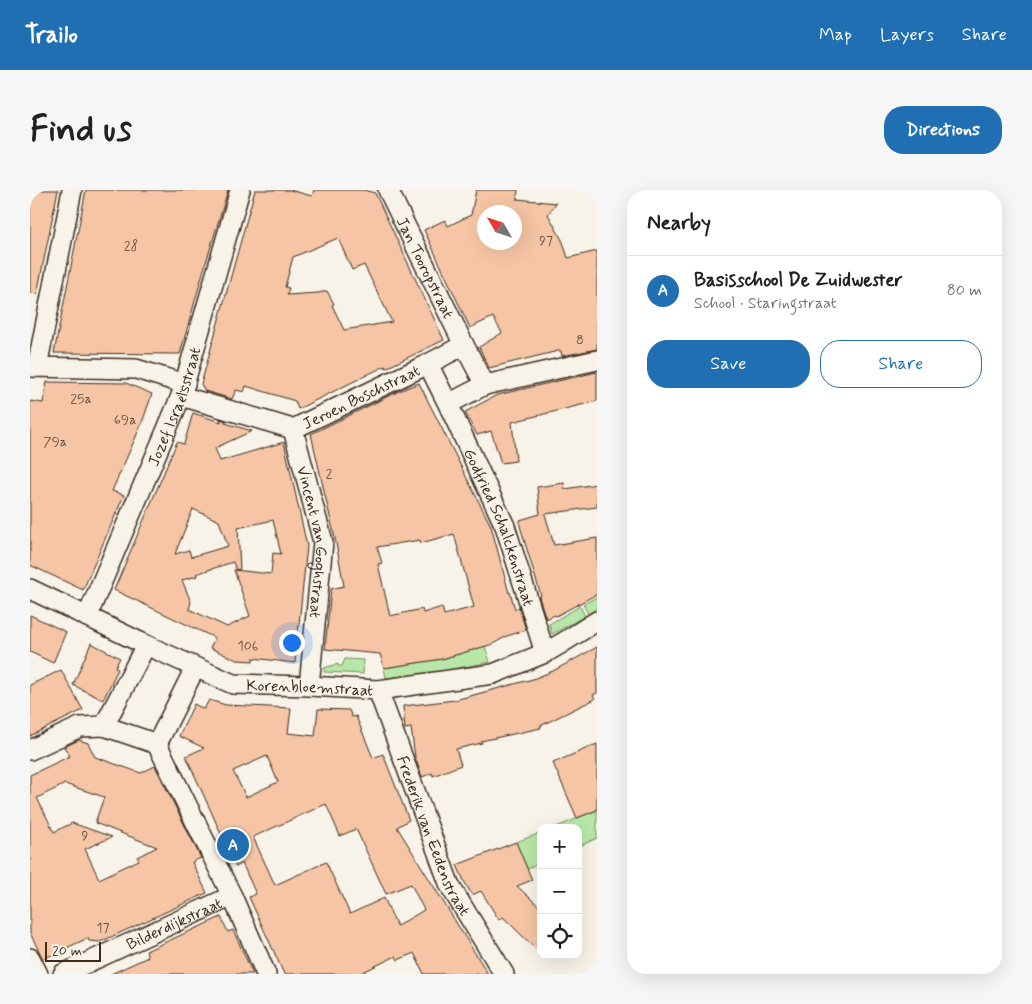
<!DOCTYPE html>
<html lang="en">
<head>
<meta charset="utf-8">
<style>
  body { margin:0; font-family:Mynerve,sans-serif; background:#f6f6f6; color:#202124 }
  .controls { position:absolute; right:15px; bottom:15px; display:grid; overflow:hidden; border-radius:10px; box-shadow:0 5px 20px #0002 }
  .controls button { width:45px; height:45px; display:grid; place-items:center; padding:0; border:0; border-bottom:1px solid #e0e0e0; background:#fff; color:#202124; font:25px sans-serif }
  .compass { position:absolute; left:447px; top:15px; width:45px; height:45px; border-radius:50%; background:#fff; box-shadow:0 5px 20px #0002; rotate:309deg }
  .scale { position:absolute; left:15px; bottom:12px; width:56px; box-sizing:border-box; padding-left:5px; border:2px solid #3b2a1e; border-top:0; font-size:14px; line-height:18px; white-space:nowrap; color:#3b2a1e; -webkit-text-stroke:4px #f7f3e8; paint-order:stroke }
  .you { position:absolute; left:261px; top:452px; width:18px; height:18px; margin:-12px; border:4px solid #fff; border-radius:50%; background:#1a73e8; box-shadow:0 0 0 8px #1a73e833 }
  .badge { display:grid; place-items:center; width:32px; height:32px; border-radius:50%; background:#1f6fb2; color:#fff; font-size:16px; font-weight:700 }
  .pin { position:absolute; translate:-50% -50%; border:2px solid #fff; box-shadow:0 1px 5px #0006 }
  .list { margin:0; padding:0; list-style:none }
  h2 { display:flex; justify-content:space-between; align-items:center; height:65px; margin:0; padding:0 20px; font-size:21px }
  h2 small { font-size:16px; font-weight:400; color:#757577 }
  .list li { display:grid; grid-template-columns:32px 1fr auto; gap:15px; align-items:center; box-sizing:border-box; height:70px; padding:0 20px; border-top:1px solid #e0e0e0 }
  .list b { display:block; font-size:19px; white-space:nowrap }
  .list p { margin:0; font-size:16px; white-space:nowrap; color:#757577 }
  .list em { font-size:16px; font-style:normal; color:#757577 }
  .actions { display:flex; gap:10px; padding:15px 20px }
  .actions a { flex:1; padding:11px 0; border:1px solid #1f6fb2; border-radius:20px; text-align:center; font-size:18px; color:#1f6fb2 }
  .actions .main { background:#1f6fb2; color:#fff }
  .icon { flex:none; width:28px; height:28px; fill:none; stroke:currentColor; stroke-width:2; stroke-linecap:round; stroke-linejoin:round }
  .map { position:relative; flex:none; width:567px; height:784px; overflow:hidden; border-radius:20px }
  header { display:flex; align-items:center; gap:30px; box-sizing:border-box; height:70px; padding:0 25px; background:#1f6fb2; color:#fff }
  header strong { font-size:24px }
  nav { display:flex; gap:28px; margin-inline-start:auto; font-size:18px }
  .intro { display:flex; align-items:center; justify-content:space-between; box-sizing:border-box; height:120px; padding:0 30px }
  h1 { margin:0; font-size:35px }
  .button { padding:12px 22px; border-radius:20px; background:#1f6fb2; color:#fff; font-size:18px; font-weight:700 }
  main { display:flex; gap:30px; padding:0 30px }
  aside { flex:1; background:#fff; border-radius:20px; box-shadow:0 5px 20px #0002 }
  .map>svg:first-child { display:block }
  .green { fill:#b7e7a7; stroke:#798862 }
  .building { fill:#f6c5a5; stroke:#3b2a1e; fill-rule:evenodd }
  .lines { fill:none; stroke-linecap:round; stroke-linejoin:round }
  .minor-casing { stroke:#3b2a1e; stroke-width:22 }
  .minor { stroke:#f7f3e8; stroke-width:19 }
  .labels { text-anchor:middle; stroke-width:4; stroke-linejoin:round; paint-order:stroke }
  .number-label { font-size:14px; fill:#6a5140 }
  .street-label { font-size:16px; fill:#3b2a1e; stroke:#f7f3e8 }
</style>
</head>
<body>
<header>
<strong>Trailo</strong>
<nav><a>Map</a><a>Layers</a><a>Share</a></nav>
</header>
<div class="intro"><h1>Find us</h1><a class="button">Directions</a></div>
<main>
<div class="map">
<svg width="567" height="784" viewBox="0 0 567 784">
  <rect width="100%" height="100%" fill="#f7f3e8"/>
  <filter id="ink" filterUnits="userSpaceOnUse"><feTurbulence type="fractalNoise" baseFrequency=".02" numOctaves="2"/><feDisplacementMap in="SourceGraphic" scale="10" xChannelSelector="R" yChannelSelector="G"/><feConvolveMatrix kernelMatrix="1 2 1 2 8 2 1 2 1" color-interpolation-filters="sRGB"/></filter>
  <g filter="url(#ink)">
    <path class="green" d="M567,407V418L558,424L553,414Z
      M550,416L555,426L522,444L519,434Z
      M455,456L460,472L401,483L356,488L354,478L412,469Z
      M315,469L334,470L333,484L294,482V478L308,474V476H312Z
      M567,620V648L548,657V638H524Z
      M511,643V673L497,679L486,652Z"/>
    <path class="building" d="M0,0H28L7,104L0,103Z
      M56,0H198L174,79L150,164L24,163Z
      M225,0H260L282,6L284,0H333L345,3L414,150L356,178L355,176L268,219L265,211L216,196L214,202L206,200L202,209L175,201L171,194ZM308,48L322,80L334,75L362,132L314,140L302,115L304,114L297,101L288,103L257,105L259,98L255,97L263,67Z
      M446,0H488L487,9L526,13L518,24L533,52L538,68L567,61V159L532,166L531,161H528L459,178L449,157L472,143L463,127L440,138L394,40L415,30L418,36L441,25ZM454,22H484V52H454Z
      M567,182V211L482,232L486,271L471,273L461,241L447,245L435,222L467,205Z
      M17,192L96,193L122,204L112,233L82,301L94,305L53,400L0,375V211L13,213Z
      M389,193L461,336L479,403L480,402L485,419L489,417L496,440L477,446L463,454L412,469L354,478L350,464L295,459L301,399L314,396L306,353L281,244L369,201ZM424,344L444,417L414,425L412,417L393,423L392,419L360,426L348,374L352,373L347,357L390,350L391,353Z
      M163,223L191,232L190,229L196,231L195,233L222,241L185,258L190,271L254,252L277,356L265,473L223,468V471L207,470L180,458L185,448L84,400L147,252L154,254ZM163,319L189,331L198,356L161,367L159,360L145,364ZM243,330L251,364L243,363L241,384L204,380L220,426L197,437L159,419L161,412L152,390L167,386L166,384L203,372L206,380L210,379L208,338Z
      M534,293L535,299L567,294V317L515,324L524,355L567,348V404L526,426L525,425L516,429L509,407L511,406L490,336V330L510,324L507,297Z
      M0,425L36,442L23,473L0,462Z
      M61,453L90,468L85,477L88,479L73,510L43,495Z
      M567,457V503L563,505L565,509L510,536L511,538L451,551L452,553L426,559L431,575L403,586L402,583L392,587L385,567L381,538L375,539L373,516L425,510L503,489L523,481Z
      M31,480L53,520L0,546V495Z
      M179,510L196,515L261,518L258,543L285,546L288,519L319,520L322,527L326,526L343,568L353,564L379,630L367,637L458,784H394L384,763L368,770L366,766L329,784H254L219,707L226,704L212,673L206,677L156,566L174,558L149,546L164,514L174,519ZM237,566L248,592L216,607L203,581ZM296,614L310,646L326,639L356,704L381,694L394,720L367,736L354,708L320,724L296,672L245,695L223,647Z
      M49,550L58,553L65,567L111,583L125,576L171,668L162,672L177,703L70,752L59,751L58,748L13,769L0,743V585L40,566L34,557ZM35,594L74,607L65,633L127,657L107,667L109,670L69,689L55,659L82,647L42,633L24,642L7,608Z
      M567,554V620L547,628L523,573Z
      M486,652L502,690L487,696L511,718V764L473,727L469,730L451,701L442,705L434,691L427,675Z
      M191,727L198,742L203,740L223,784H81L118,767L116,761Z"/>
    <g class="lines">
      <defs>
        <g id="minor">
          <path id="s1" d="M358,0L434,155"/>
          <path d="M0,177L106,179L155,194"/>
          <path d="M7,177L42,0"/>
          <path d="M455,195L567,170"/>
          <path id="s2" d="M151,206L263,239L398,174"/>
          <path id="s3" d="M418,214L455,195L434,155L398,174L418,214L475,336L515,463"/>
          <path id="s4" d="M263,239L293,352L279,496"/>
          <path id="s5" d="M0,399L116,455L203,494L279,496L348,500L463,484L515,463L532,453L567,431"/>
          <path id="s6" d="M57,427L151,206L210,0"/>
          <path id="s7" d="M348,500L420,696L474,784"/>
          <path d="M74,536L127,554L202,706L236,784"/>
          <path d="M127,554L165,478"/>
          <path d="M0,560L50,537L74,536L116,455"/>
          <path d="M0,768L8,784"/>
          <path id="s8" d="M33,784L202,706"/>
        </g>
      </defs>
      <use href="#minor" class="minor-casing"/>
      <use href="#minor" class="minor"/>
    </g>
  </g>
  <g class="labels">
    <g class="number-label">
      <text x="516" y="55">97</text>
      <text x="101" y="60">28</text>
      <text x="550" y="154">8</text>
      <text x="51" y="213">25a</text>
      <text x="95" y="234">69a</text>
      <text x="25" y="256">79a</text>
      <text x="299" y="288">2</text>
      <text x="218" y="460">106</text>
      <text x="55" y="650">9</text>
      <text x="73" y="742">17</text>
    </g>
    <g class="street-label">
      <text dy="6" stroke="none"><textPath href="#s1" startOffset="86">Jan Tooropstraat</textPath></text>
      <text dy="6" stroke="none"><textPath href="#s2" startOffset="192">Jeroen Boschstraat</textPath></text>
      <text dy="6" stroke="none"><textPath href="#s6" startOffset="228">Jozef Israëlsstraat</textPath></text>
      <text dy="6" stroke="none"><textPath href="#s3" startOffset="306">Godfried Schalckenstraat</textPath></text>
      <text dy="6" stroke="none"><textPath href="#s4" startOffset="116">Vincent van Goghstraat</textPath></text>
      <text dy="6" stroke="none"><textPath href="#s5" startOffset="301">Korenbloemstraat</textPath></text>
      <text dy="6" stroke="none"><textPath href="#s7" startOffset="156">Frederik van Eedenstraat</textPath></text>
      <text dy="6" stroke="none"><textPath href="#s8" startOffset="122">Bilderdijkstraat</textPath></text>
    </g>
  </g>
</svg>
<div class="controls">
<button>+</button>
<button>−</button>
<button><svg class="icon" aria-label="locate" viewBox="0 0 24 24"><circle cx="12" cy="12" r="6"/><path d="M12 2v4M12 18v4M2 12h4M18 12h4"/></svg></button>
</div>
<svg class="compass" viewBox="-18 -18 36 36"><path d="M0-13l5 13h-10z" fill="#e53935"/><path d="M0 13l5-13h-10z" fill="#757577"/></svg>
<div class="scale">20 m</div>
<div class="you"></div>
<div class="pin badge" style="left:203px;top:655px">A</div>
</div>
<aside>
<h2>Nearby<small></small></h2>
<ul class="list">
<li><span class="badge">A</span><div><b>Basisschool De Zuidwester</b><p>School · Staringstraat</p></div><em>80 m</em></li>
</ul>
<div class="actions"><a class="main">Save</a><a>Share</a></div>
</aside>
</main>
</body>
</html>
